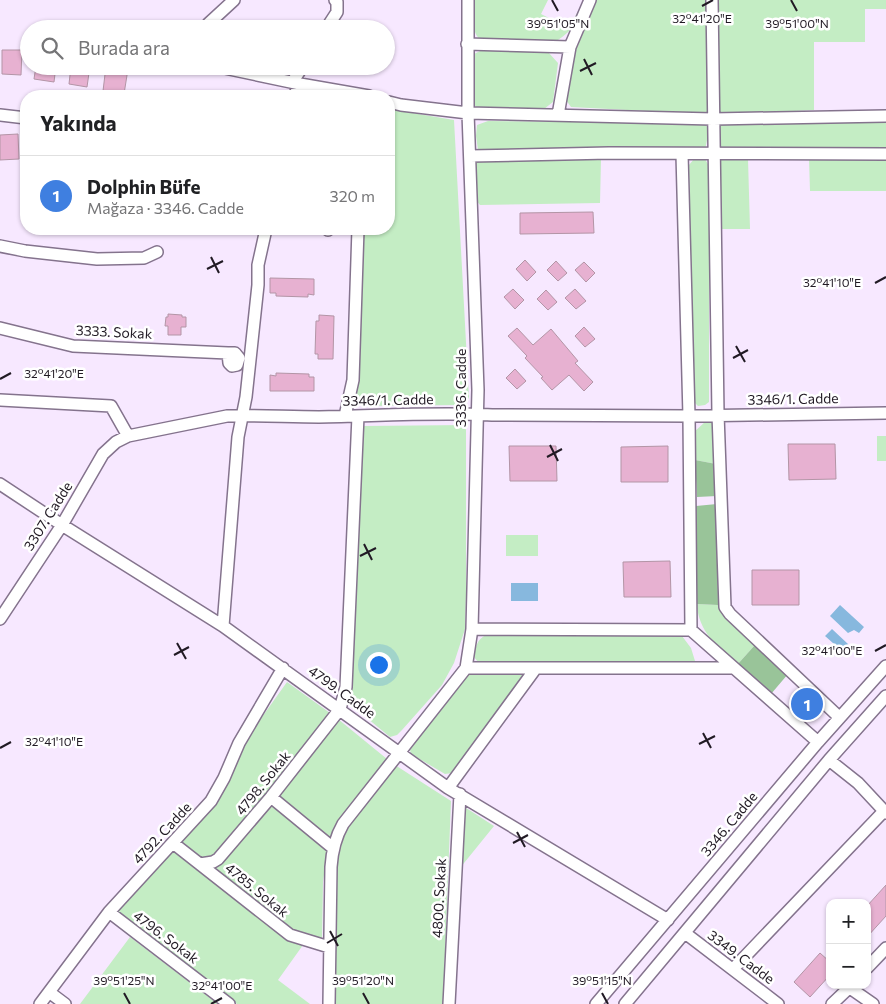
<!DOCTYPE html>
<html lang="tr">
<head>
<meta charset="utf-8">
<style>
  body { margin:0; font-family:Commissioner,sans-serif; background:#f2f2f2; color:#202124 }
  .controls { position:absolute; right:15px; bottom:15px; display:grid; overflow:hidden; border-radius:10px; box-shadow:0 1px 4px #0004 }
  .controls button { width:45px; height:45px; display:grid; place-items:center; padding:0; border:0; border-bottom:1px solid #e0e0e0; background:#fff; color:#202124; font:25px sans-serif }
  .you { position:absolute; left:378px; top:664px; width:18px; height:18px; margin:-12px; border:4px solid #fff; border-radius:50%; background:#1a73e8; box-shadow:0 0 0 8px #1a73e833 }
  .badge { display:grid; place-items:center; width:32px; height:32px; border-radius:50%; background:#897619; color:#fff; font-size:16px; font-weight:700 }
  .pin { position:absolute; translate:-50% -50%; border:2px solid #fff; box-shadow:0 1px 5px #0006 }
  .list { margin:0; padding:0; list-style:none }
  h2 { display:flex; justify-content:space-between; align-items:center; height:65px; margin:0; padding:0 20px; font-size:21px }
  h2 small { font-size:16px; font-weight:400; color:#757577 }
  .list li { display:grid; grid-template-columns:32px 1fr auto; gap:15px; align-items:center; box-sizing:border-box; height:80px; padding:0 20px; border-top:1px solid #e0e0e0 }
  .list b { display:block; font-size:19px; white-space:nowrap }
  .list p { margin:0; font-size:16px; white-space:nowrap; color:#757577 }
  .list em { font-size:16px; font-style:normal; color:#757577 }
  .icon { flex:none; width:28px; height:28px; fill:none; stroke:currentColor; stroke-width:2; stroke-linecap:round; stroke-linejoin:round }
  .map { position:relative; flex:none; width:886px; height:1004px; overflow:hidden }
  .search { position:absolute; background:#fff; box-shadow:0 1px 4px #0004; left:20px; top:20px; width:375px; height:55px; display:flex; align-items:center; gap:12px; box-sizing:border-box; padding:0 18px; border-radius:28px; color:#757577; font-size:19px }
  .panel { position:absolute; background:#fff; box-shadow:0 1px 4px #0004; left:20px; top:90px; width:375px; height:145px; border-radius:20px }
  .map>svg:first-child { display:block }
  .green { fill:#c4edc4 }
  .forest { fill:#99c499 }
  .water { fill:#87b8de }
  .building { fill:#e7b1d1; stroke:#b395a6 }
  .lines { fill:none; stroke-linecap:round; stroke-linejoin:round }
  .minor-casing { stroke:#84738d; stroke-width:14 }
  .minor { stroke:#fff; stroke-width:11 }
  .ticks { fill:none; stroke:#211a24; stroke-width:2 }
  .labels { text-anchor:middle; stroke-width:5; stroke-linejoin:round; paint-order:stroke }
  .street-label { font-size:14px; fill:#211a24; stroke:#fff }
  .ticks-label { font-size:12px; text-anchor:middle; fill:#211a24; stroke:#fff; stroke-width:5; stroke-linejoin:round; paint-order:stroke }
</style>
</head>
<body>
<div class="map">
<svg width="886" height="1004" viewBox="0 0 886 1004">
  <rect width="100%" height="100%" fill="#f7e8ff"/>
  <path class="green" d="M473,0H548L541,14L569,28L584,0H587C579,17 574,30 558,40H481C470,33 474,12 473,0Z
    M596,0H707L709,111L703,114L571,107L566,100L574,55Z
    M715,0H886V9H865V42H814V110L723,115L717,114Z
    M486,48L548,52L558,63L553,102L544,109C529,109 484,114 474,105L472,55Z
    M389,109L454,120L469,398L462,405L364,406L359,403L355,397L362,229H389Z
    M488,121L613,122L706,125L709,130L705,150H478L476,136L477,125Z
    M722,122H886V148L725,150L718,149L717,124Z
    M886,157V191H810L809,158Z
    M601,158L600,203L480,205L475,199V162L477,160Z
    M694,159H705L709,166L712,245L709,275V402L705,405L698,406L693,401L689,165Z
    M722,159H748L750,229H719L718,160Z
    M705,422L713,423L716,464L695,460L694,432Z
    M466,425V594L465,629L454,663L442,685L402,730L397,735L390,737L350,704L348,699L363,426Z
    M877,436H886V461H877Z
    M506,535H538V556H506Z
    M697,604L718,605L722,613L755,645L737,665C718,648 698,631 697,604Z
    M486,635L682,636L691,648L695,661L485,663L478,662L474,657C476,647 476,640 486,635Z
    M470,672H526L459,769L452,773L445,774L411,754L410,750L465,675Z
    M287,682L330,713L218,856L200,860L177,841L235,762L252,731Z
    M338,719L387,759L333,831L329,843L276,797Z
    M395,765L451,801L443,1004H335L334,878L339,848L345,830Z
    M271,804L328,846L323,882L322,942L293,933L207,867Z
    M463,806L494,826L460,868Z
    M174,846L258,916L303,945L278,980L310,1004H237L145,937L116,910Z
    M130,937L218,1004H80Z"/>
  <path class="forest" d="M695,460L716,464L717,496L697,497Z
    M717,504L718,605L697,604L696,506Z
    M755,645L788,674L771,694L737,665Z"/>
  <path class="water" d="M511,583H538V601H511Z
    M840,605L864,627L859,633L854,630L848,633L830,616Z
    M832,629L848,644L842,651L825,636Z"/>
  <path class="building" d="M2,50H22L21,75L2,74Z
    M36,66H56L54,82L34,79Z
    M71,66H90L87,87L69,84Z
    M106,66L128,69L124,94L103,91Z
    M18,134L19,159L0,160V135Z
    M593,212L594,233L520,234V213Z
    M525,260L536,272L527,281L516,269Z
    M556,261L567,273L558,281L547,270Z
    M584,262L595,273L586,282L575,270Z
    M270,278L314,279V295L308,294V297L276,296V293H270Z
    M513,289L524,300L515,309L504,297Z
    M575,289L586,301L576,309L565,298Z
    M546,290L557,302L548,310L537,299Z
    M168,314L182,315V317H186V327H181V335H168V326H165L166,317H168Z
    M319,315L334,316L333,359H318V354H315L316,321H319Z
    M584,327L595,339L585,347L575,336Z
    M517,328L533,345L551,329L578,361L575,363L593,382L584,391L569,375L552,390L541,378L543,377L525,358L527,356L508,336Z
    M515,369L526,381L517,389L506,378Z
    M276,373L309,374V377H314V391H270V375L276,376Z
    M788,444H835L836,479L789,480Z
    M509,446H556L557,481H510Z
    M668,446V482H621V447Z
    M670,561L671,597H624L623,562Z
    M752,570H799V605H752Z
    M886,885V916L867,937V906Z
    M820,953L830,962V975L810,997L794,982Z"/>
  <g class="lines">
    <defs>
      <path id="minor" d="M712,0L718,414L725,607L730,614L839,717
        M207,29L208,24L234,0
        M326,29L337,12V2L335,0
        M467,44L570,47
        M215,66L300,84L369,96
        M293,81L303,66
        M294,96L300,84
        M389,102L401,105L468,113L713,119L886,116
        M0,115L26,118
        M558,115L570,47L590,0
        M682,154L689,416L691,630L818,742
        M470,156L609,153L886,154
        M327,229L328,230
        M0,246L25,251L97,259L144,258L157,252
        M0,328L73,346L228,353H235L239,358L237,365L232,366L229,363L228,353
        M0,400L111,406L128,436
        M345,416L353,380L358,229
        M0,484L62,525L223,626L448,788L668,920
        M0,619L62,525L103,454L116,442L128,436L227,416C257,415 288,417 319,417C377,416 434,412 492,415L689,416L886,413
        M223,626L238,437L246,397L258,285V265L266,229
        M472,629L691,630
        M466,668H732
        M829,760L858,783L886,813
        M448,788L536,668
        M271,797L333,848
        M173,843L290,935L329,947
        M200,864L213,862L218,859L271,797L340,709L346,687L358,416
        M109,912L229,1004
        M685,933L778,1004
        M867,968L886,948
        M733,969L884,811
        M850,988L873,1004
        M49,992L65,1004
        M40,1004L109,912L211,801L224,778L239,743L283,668
        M329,1004L331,867C332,851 335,838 343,824L466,668L472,629L478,390L468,113V0
        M449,1004L460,794
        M596,1004L818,742L886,666
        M625,1004L829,760L886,696
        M832,1004L852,985"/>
    </defs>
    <use href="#minor" class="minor-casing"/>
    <use href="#minor" class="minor"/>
  </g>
  <path class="ticks" d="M552,0L558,11M791,0L797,11M702,6L713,0M584,59L592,75M580,71L596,63M211,257L219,273M207,269L223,261M875,283L886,277M736,346L745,362M733,358L748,350M0,379L11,373M550,445L558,461M547,457L562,449M364,544L372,560M360,556L376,548M177,643L186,659M875,651L886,645M174,655L189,647M703,733L711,748M699,744L715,736M0,748L11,742M517,832L525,847M513,843L528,835M330,931L338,946M327,943L342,934M124,993L130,1004M363,993L369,1004M602,993L608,1004M211,1004L222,998"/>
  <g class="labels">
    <g class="street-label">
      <text transform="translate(114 332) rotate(3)" y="5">3333. Sokak</text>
      <text transform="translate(461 388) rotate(-90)" y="5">3336. Cadde</text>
      <text transform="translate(793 399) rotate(-1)" y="5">3346/1. Cadde</text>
      <text transform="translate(388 400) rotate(-1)" y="5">3346/1. Cadde</text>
      <text transform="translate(48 516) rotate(-58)" y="5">3307. Cadde</text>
      <text transform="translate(342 692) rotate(36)" y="5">4799. Cadde</text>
      <text transform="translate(263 783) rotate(-51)" y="5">4798. Sokak</text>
      <text transform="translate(729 824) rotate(-50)" y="5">3346. Cadde</text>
      <text transform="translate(162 833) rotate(-47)" y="5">4792. Cadde</text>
      <text transform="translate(257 890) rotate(39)" y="5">4785. Sokak</text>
      <text transform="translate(439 898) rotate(-87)" y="5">4800. Sokak</text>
      <text transform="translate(166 937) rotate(37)" y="5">4796. Sokak</text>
      <text transform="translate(741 957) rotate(37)" y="5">3349. Cadde</text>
    </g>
  </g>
  <g class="ticks-label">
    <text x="702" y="23">32°41'20"E</text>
    <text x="558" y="28">39°51'05"N</text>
    <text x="797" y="28">39°51'00"N</text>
    <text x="832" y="287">32°41'10"E</text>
    <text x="54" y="378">32°41'20"E</text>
    <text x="832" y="655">32°41'00"E</text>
    <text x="54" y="746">32°41'10"E</text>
    <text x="124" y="985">39°51'25"N</text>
    <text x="363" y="985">39°51'20"N</text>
    <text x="602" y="985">39°51'15"N</text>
    <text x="222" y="990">32°41'00"E</text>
  </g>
</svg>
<div class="controls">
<button>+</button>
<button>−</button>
</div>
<div class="you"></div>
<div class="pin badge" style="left:807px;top:704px;background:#3f7fe0">1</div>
<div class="search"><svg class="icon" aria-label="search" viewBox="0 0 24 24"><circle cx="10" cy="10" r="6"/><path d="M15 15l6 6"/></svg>Burada ara</div>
<section class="panel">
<h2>Yakında<small></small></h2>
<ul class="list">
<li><span class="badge" style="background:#3f7fe0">1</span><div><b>Dolphin Büfe</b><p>Mağaza · 3346. Cadde</p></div><em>320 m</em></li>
</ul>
</section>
</div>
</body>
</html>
